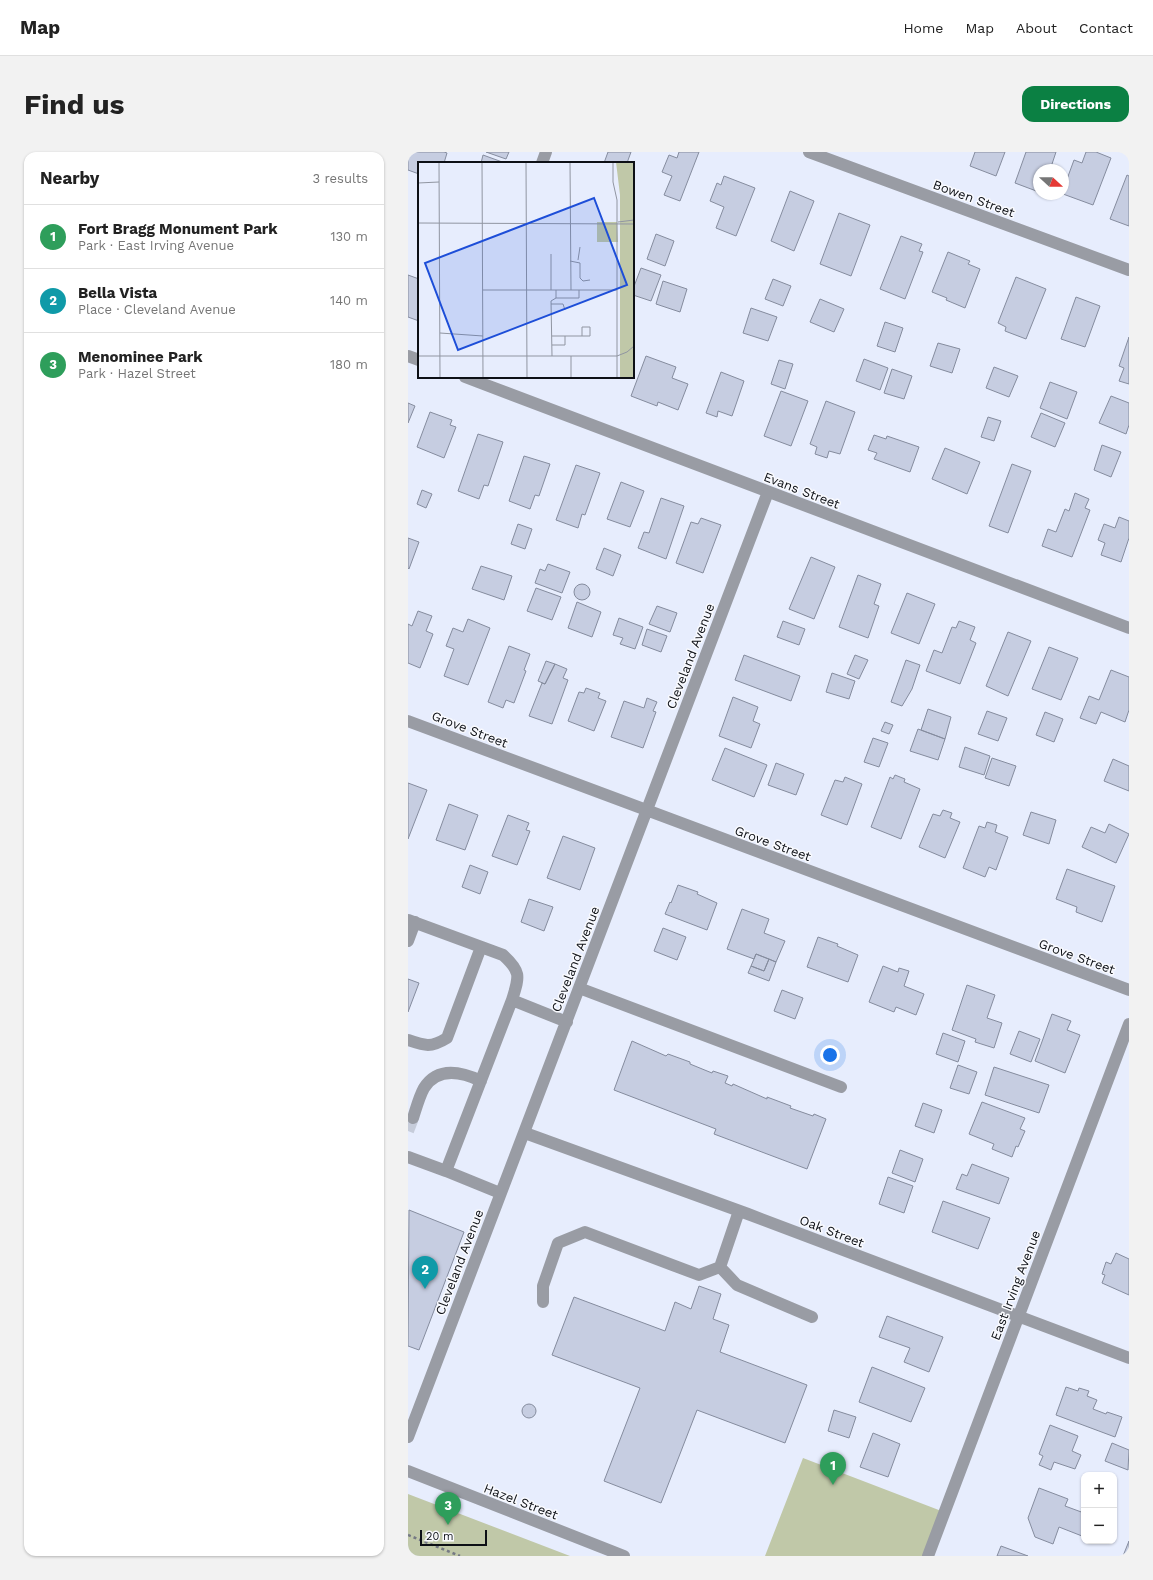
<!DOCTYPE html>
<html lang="en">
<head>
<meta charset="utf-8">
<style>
  body { margin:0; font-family:"Work Sans",sans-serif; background:#f2f2f2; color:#222 }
  .controls { position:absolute; right:12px; bottom:12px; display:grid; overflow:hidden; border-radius:8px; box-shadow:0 1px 3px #0004 }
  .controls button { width:36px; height:36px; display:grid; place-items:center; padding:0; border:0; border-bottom:1px solid #e0e0e0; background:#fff; color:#222; font:20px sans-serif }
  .compass { position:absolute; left:625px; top:12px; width:36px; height:36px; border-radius:50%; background:#fff; box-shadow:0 1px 3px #0004; rotate:111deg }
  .scale { position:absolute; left:12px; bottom:10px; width:67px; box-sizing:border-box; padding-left:4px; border:2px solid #0d1016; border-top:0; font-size:11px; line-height:14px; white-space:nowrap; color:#0d1016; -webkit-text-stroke:3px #f9fafe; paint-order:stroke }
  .you { position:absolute; left:422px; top:903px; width:14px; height:14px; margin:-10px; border:3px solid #fff; border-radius:50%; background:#1a73e8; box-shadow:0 0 0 6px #1a73e833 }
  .badge { display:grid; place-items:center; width:26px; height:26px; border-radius:50%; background:#0b8043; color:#fff; font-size:13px; font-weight:700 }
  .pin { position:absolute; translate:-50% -33px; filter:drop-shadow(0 1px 2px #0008) }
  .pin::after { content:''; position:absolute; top:21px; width:14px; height:12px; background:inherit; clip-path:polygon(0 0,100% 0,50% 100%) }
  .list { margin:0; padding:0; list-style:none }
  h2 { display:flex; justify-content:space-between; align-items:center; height:52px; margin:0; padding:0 16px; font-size:17px }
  h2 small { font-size:13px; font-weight:400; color:#767676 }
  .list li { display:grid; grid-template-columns:26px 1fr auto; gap:12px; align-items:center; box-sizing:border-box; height:64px; padding:0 16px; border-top:1px solid #e0e0e0 }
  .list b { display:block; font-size:15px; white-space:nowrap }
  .list p { margin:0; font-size:13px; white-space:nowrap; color:#767676 }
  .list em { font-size:13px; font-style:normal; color:#767676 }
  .map { position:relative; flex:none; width:721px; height:1404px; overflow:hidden; border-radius:12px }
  header { display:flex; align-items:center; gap:24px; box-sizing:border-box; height:56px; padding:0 20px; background:#fff; border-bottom:1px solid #e0e0e0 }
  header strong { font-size:19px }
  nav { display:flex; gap:22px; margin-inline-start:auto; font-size:14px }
  .intro { display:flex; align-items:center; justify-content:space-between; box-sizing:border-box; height:96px; padding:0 24px }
  h1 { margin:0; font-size:28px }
  .button { padding:10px 18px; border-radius:12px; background:#0b8043; color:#fff; font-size:14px; font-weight:700 }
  main { display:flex; gap:24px; padding:0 24px }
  aside { flex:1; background:#fff; border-radius:12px; box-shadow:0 1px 3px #0004 }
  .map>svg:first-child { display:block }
  .green { fill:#c0c8a8 }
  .building { fill:#c6cde1; stroke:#858c9e }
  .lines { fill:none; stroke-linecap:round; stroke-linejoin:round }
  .minor-tunnel { stroke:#c6ccda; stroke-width:12; stroke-dasharray:12 6; stroke-linecap:butt }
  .path { stroke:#757984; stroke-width:2.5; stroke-dasharray:3 3; stroke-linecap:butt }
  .minor { stroke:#999ca4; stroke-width:12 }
  .labels { text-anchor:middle; stroke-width:3; stroke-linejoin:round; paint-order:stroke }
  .street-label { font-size:13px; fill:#0d1016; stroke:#f9fafe }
  .inset-road { fill:none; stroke:#9095a1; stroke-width:1 }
  .view { fill:#1d4ed8; fill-opacity:0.15; stroke:#1d4ed8; stroke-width:2 }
  .inset-edge { fill:none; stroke:#0d1016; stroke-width:2 }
</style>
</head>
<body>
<header>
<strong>Map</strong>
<nav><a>Home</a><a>Map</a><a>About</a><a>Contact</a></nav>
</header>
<div class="intro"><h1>Find us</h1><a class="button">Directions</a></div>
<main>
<aside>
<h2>Nearby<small>3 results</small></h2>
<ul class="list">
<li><span class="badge" style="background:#2e9e5b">1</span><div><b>Fort Bragg Monument Park</b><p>Park · East Irving Avenue</p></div><em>130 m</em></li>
<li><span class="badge" style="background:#0f9aa8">2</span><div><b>Bella Vista</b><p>Place · Cleveland Avenue</p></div><em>140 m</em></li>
<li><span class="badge" style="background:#2e9e5b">3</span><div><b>Menominee Park</b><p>Park · Hazel Street</p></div><em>180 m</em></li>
</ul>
</aside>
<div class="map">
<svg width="721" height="1404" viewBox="0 0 721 1404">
  <rect width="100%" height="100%" fill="#e7edfd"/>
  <path class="green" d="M395,1306L536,1360L520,1404H357Z
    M0,1342L162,1404H0Z"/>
  <path class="building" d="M0,0H36L39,1L36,11H11V22L0,18Z
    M78,0H101L98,7Z
    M200,0H223L219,11H196Z
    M271,0H291L272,49L256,43L264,24L254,20L261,3L269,6Z
    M567,0H597L588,24L562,14Z
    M618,0H648L642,18H631V40L607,31Z
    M678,0H688L703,6L685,53L655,42V38L666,8L674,11Z
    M75,3L97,11H73Z
    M719,23L721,24V74L702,67Z
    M316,24L347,36L328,84L308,76L316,55L302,49L309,31L313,33Z
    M382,39L406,49L386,99L363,89Z
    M431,61L462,73L443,124L412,112Z
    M248,82L266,89L257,114L239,107Z
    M493,84L514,92L511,99L515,100L497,147L472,137Z
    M540,100L562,109L560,112L572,117L557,156L538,148L539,146L524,140Z
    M233,116L253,123L243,149L225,143V137Z
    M0,123L11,127V169L0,165Z
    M608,125L638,137L618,187L597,179L598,175L590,171Z
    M365,127L383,134L375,154L357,147Z
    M255,129L279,137L272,160L248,152Z
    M668,145L692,154L677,195L653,187Z
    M412,147L436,157L426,180L402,170Z
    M343,156L369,165L360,189L335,181Z
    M477,170L495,176L487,200L469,194Z
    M721,185V232L711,229L716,216L711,214Z
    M530,191L552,197L544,221L522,214Z
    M238,204L268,215L264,226L280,232L270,258L250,250L249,254L223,244Z
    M456,207L480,216L472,238L448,229Z
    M371,208L385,212L377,237L363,232Z
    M586,215L610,224L601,245L578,236Z
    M484,217L504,224L496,247L476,241Z
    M313,220L336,229L324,264L310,259L309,265L298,261Z
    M642,230L669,240L659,267L632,256Z
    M373,239L400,249L383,294L356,284Z
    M703,244L721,251V273L718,282L691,271Z
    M418,249L447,260L432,302L421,299L419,306L407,302L409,295L402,292Z
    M0,251L7,254L0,271Z
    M22,260L44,268L42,273L48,275L36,306L9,295Z
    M633,261L657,271L647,295L623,285Z
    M580,265L593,269L586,289L573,285Z
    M70,282L95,290L80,334L76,333L71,347L50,339Z
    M466,283L478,287L479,284L511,295L502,320L466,307L469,301L460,298Z
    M694,293L713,300L703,325L686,318Z
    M537,296L572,310L559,342L524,327Z
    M116,304L142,312L131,344L127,343L122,357L101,349Z
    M604,312L623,319L600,381L581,374Z
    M168,313L192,321L177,363L174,362L170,376L148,368Z
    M213,330L236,339L222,375L199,367Z
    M14,338L24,342L18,356L9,352Z
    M667,341L681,347L677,356L682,358L664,405L634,394L640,377L648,380L657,357L661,359Z
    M253,346L276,354L258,407L230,396L236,380L241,381Z
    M711,365L721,369V386L713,410L693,403L697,391L690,388L696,372L707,376Z
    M293,366L313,373L295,421L268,411L283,370L290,372Z
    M110,372L124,377L117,397L103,392Z
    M0,386L11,390L1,417L0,416Z
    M196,396L213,403L205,424L188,417Z
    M403,405L427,415L406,467L381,457Z
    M140,412L162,420L154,441L127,431L132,417L137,419Z
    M73,414L104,424L96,448L64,437Z
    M450,423L473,432L466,452L471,454L460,486L431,475Z
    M166 440a8 8 0 1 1 16 0a8 8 0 1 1-16 0Z
    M128,436L153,445L144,468L119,459Z
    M499,441L527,452L511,492L483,481Z
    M169,450L193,460L184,485L160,476Z
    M249,454L269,461L262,480L241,472Z
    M10,459L24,464L18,479L25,482L12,516L0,511V472L4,474Z
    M211,466L235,475L227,497L212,492L215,486L205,483Z
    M60,467L82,476L60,533L36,524L46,497L38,494L45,476L55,480Z
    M375,469L397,477L391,493L369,485Z
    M551,469L567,475L562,488L568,491L552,532L518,519L526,498L534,501L544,475L548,476Z
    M239,477L259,484L253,500L234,493Z
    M600,480L623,489L600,544L578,534Z
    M101,494L122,502L116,518L118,519L106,551L98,548L95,556L80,550Z
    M641,495L670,506L653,548L624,537Z
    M336,503L392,524L383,549L327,528Z
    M447,503L460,508L451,527L439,522Z
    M498,508L512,513L504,537L494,554L483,550Z
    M138,509L147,512L137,532L130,529Z
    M147,512L159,517L155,526L160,528L144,572L121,564L134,531L137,532Z
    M703,518L721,525V558L717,570L693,560L688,572L672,566L681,544L691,548Z
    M424,521L447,529L441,547L418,540Z
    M178,536L192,541L190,546L198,549L186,579L160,569L171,540L176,541Z
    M325,545L350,555L345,569L352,572L343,596L311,584Z
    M239,546L249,550L245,559L248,560L235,596L203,585L216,549L236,556Z
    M520,557L543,565L537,587L513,578Z
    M579,559L599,566L590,589L570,582Z
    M637,560L655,567L646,590L628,583Z
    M477,570L485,573L481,582L473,579Z
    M510,577L537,587L530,608L502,599Z
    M465,586L480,591L471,615L456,610Z
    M557,595L582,604L576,623L551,615Z
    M317,596L359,613L346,645L304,628Z
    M584,606L608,614L601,634L577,626Z
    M705,607L721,614V639L696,629Z
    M368,611L396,622L388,643L360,633Z
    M487,623L497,627L496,630L512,637L493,687L463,675L482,625L485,627Z
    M437,625L454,632L439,673L413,663L427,628L435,630Z
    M0,631L19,638L0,687Z
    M41,652L70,663L57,698L28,688Z
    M535,658L544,661L542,666L552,670L537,706L511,695L525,662L532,664Z
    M623,660L648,668L641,692L615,683Z
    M100,663L121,671L118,678L122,679L109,713L84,704Z
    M579,670L589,673L587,680L600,685L588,718L581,715L577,725L555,716L571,674L577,676Z
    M701,672L721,682L708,711L674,695L683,675L697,681Z
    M155,684L187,696L172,738L139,726Z
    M62,713L80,720L72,742L54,735Z
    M659,717L707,734L694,770L668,760L669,755L648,747Z
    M270,733L290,740L289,742L309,751L299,778L257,762L262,750L263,751Z
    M121,747L145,755L136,779L113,770Z
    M334,757L361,767L356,781L377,789L368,810L348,802L346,807L319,797Z
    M255,776L278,785L269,808L246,799Z
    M410,785L430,792L429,794L450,803L440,830L399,815Z
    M348,802L361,807L356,819L343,814Z
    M361,807L368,810L361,829L340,821L343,814L356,819Z
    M475,814L490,820L491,816L501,819L496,834L516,842L508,863L488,855L486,860L461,850Z
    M0,827L11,831L0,860Z
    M559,833L587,843L579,866L594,871L586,896L567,890L568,887L544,878Z
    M374,838L395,846L387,867L366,859Z
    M644,862L663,869L659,878L672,883L657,921L627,909Z
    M611,879L632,887L623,910L602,902Z
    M535,881L557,889L550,910L528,902Z
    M224,889L258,904L260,902L282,910V912L304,921L305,919L320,924L317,931L324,934L325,932L359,947V945L383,954L382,956L405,964L406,962L418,967L399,1017L306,982L308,977L206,938Z
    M550,913L569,920L561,942L542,936Z
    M586,915L641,933L631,961L577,943Z
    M574,950L617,966L612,977L617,979L610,995L608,994L604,1005L584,997L586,992L561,982Z
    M515,951L534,958L526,981L507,974Z
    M492,998L515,1007L507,1030L484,1021Z
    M564,1012L601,1026L591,1052L548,1037L554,1022L559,1024Z
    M480,1025L505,1034L496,1061L471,1052Z
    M535,1049L582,1066L570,1097L524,1080Z
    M1,1058L56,1080L11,1198L0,1194Z
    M708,1101L721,1107V1143L694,1131L697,1123L694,1122L698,1110L703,1112Z
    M291,1134L313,1142L305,1167L321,1173L312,1200L399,1233L377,1291L289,1258L253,1351L196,1329L232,1236L144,1203L166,1145L257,1179L267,1150L283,1157Z
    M479,1164L535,1185L521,1220L496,1210L502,1196L471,1185Z
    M464,1215L517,1236L503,1270L451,1250Z
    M658,1235L670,1239L671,1236L681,1239L679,1244L689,1248L685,1257L698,1262L699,1260L714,1265L707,1285L648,1263Z
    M114 1259a7 7 0 1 1 14 0a7 7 0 1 1-14 0Z
    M426,1258L448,1265L441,1286L420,1279Z
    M642,1273L670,1284L664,1299L673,1303L667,1317L646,1310L643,1318L631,1313L635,1304L631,1302Z
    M465,1281L492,1292L480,1325L452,1315Z
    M704,1291L721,1298L720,1318L697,1309Z
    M631,1336L660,1347L657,1354L676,1361V1379L674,1384L651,1375L645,1392L627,1385L620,1366Z
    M721,1389V1404H715Z
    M593,1394L620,1404H589Z"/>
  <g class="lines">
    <path class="minor-tunnel" d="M0,979L5,966"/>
    <path class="path" d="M0,1383L52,1404"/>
    <path class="minor" d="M401,0L721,118
      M134,11L138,0
      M0,204L11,208
      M57,225L721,476
      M0,569L721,838
      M0,768L95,803C114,820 111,825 104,848L159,870
      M0,789L7,770
      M171,836L433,935
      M0,888C17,894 23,896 39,886L73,795
      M5,966C8,957 11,945 16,936C30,914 54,920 73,929
      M117,981L340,1062L721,1206
      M0,1005L38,1019
      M92,1041L38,1019L104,848
      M312,1115L329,1133L404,1165
      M135,1150V1134L150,1091L177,1080L291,1123L312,1115L331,1059
      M0,1285L360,340
      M0,1319L216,1404
      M520,1404L721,872"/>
  </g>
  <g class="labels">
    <g class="street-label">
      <text transform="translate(566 46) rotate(20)" y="5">Bowen Street</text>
      <text transform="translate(394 338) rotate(21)" y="5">Evans Street</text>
      <text transform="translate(282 504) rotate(-69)" y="5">Cleveland Avenue</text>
      <text transform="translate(62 577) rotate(21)" y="5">Grove Street</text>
      <text transform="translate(365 691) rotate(20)" y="5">Grove Street</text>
      <text transform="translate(669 804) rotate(20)" y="5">Grove Street</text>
      <text transform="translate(167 807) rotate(-69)" y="5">Cleveland Avenue</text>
      <text transform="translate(424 1079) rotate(21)" y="5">Oak Street</text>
      <text transform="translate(51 1110) rotate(-69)" y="5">Cleveland Avenue</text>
      <text transform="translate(607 1133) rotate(-69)" y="5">East Irving Avenue</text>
      <text transform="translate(113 1349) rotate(21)" y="5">Hazel Street</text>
    </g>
  </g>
  <g transform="translate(10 10)">
    <rect width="216" height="216" fill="#e7edfd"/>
    <path d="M198,0H216V216H202V33ZM179,60H199L200,80H179Z" fill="#c0c8a8"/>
    <path class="inset-road" d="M21,0L22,216M64,0L65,216M108,0L109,216M152,0L153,128M195,0V20L199,38V216M0,21L21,20M200,60L216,58M0,61L216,62M133,92V128M160,98L162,85M152,99L162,101V116L165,119L172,118M65,128H199M138,136H161V128M133,142H145L147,148M22,171L65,174M134,174H172V165H164V174M134,183H147V174M0,194H199L209,190L216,184M134,194L133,139L138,136V128M153,194V216"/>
    <path class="view" d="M176,36L209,123L40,188L7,101Z"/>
    <rect width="216" height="216" class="inset-edge"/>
  </g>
</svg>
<div class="controls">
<button>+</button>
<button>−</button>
</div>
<svg class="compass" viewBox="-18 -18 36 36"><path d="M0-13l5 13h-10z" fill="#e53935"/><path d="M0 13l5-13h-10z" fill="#767676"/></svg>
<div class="scale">20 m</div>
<div class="you"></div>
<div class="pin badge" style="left:425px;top:1333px;background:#2e9e5b">1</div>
<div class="pin badge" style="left:17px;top:1137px;background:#0f9aa8">2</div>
<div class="pin badge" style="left:40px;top:1373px;background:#2e9e5b">3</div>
</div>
</main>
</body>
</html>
